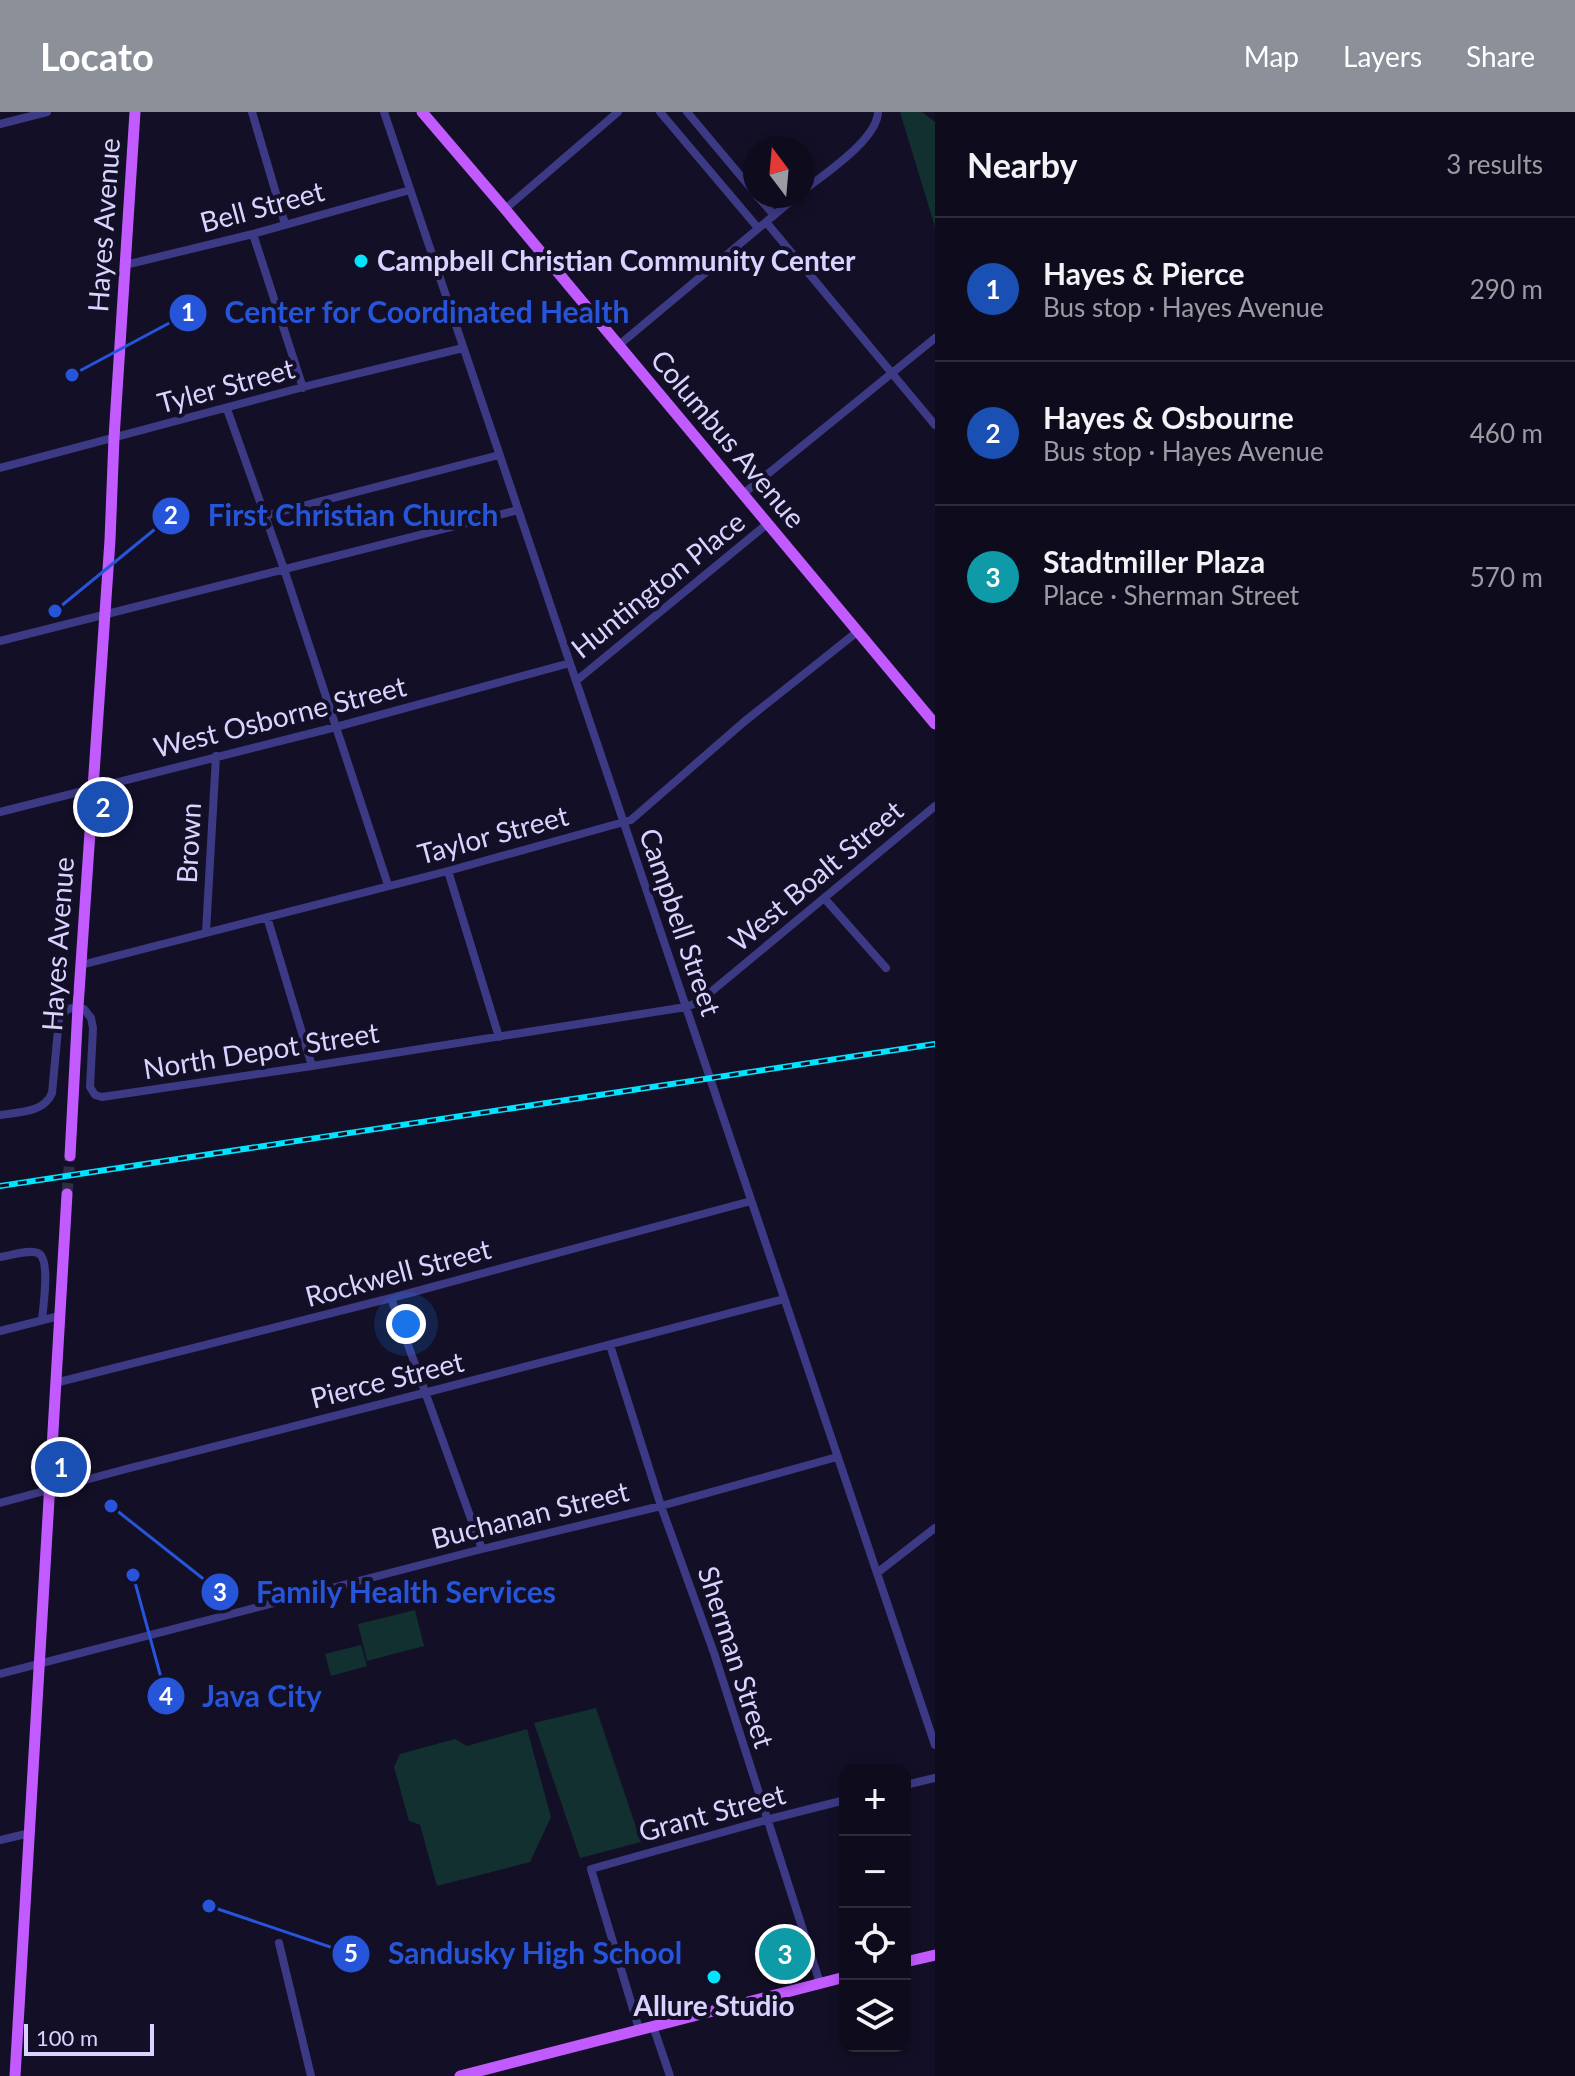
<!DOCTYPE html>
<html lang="en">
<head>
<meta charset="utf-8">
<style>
  body { margin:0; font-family:Lato,sans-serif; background:#1c1929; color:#f1f3f6 }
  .controls { position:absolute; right:24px; bottom:24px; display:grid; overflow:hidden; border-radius:16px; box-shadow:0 4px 12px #0003 }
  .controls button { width:72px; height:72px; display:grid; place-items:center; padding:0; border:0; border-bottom:2px solid #2e2b3b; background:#0e0b1c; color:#f1f3f6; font:40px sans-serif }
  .compass { position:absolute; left:743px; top:24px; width:72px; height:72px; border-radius:50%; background:#0e0b1c; box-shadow:0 4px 12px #0003; rotate:344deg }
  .scale { position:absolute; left:24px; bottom:20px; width:130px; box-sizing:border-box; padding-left:8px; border:4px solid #d9d4ff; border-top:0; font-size:22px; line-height:28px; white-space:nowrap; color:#d9d4ff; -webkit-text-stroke:6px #130f26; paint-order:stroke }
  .you { position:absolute; left:406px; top:1212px; width:28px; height:28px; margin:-20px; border:6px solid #fff; border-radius:50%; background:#1a73e8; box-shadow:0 0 0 12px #1a73e833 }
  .badge { display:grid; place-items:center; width:52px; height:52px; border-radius:50%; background:#8c9099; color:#fff; font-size:26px; font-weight:700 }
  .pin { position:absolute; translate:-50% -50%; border:4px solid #fff; box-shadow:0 2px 8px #0006 }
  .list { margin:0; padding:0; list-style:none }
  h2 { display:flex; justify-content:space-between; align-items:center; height:104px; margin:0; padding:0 32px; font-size:34px }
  h2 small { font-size:26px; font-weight:400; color:#9b9ba3 }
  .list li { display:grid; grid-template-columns:52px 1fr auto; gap:24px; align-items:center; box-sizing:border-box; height:144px; padding:0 32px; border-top:2px solid #2e2b3b }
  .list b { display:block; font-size:30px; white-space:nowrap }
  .list p { margin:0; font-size:26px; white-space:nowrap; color:#9b9ba3 }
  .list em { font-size:26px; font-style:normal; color:#9b9ba3 }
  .icon { flex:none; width:44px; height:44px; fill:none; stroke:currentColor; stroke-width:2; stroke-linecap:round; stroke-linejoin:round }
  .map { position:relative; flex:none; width:935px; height:1964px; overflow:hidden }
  header { display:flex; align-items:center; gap:48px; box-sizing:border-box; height:112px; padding:0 40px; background:#8c9099; color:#fff }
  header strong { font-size:38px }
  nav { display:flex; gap:44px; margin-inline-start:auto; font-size:28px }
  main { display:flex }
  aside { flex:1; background:#0e0b1c }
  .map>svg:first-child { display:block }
  .green { fill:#12302f }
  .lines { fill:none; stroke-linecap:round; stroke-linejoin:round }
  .major-tunnel { stroke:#312d47; stroke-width:11; stroke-dasharray:11 5.5; stroke-linecap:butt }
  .minor { stroke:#3d3a85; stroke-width:8 }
  .major { stroke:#c25bff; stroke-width:11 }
  .rail-casing { stroke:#00e5ff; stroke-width:6 }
  .rail { stroke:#130f26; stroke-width:3; stroke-dasharray:9; stroke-linecap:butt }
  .poi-dot { fill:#00e5ff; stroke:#130f26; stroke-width:3 }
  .labels { text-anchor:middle; stroke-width:8; stroke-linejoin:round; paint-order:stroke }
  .street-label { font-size:28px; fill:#d9d4ff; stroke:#130f26 }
  .poi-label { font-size:28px; font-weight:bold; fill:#d9d4ff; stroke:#130f26; text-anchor:start }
  .leader { fill:none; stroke:#2655da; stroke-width:3 }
  .callout-dot { fill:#2655da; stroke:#130f26; stroke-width:3 }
  .mark-label { font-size:24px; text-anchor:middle; font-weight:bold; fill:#fff }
  .callout-label { font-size:30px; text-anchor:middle; font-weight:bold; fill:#2655da; stroke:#130f26; stroke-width:8; stroke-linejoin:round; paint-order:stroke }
</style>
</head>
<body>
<header>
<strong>Locato</strong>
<nav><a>Map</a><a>Layers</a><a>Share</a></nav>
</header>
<main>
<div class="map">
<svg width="935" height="1964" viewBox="0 0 935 1964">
  <rect width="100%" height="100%" fill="#130f26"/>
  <path class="green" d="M900,0H922L935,10V115Z
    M415,1498L424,1534L367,1549L358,1512Z
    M361,1533L367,1554L331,1564L325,1542Z
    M596,1596L641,1730L580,1746L534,1611Z
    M527,1617L551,1705L530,1750L437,1774L420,1713L409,1709L394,1655L400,1642L455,1627L467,1634Z"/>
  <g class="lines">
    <path class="major-tunnel" d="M67,1082L70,1044"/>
    <path class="minor" d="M252,0L285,112
      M384,0L935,1633
      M660,0L758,116
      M687,0L755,81
      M0,12L47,0
      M803,79C824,62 877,28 878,0
      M757,84L774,103
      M505,97L618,0
      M766,110L935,313
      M253,122L303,276
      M125,153L253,122L410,78
      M619,233L797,84
      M227,297L284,457L388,773
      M0,356L311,273L463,236
      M743,382L935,226
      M264,404L499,343
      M0,529L518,398
      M576,569L767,412
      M0,700L336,615L570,551
      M448,759L499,925
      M825,787L886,856
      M267,805L312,954
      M206,820L216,644
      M81,853L448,759L631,708L745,609L857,520
      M0,1003C19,1000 44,1001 52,981L59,907C64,897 73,893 84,897L91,906L93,916L90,975L95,983L102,985L312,954L686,895L696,891L706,884L935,694
      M0,1145C10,1144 28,1137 38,1141C51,1147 43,1195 42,1208
      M391,1186L482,1437
      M0,1219L59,1204
      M610,1233L661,1394L714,1541L820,1871
      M55,1271L391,1186L751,1089
      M0,1391L126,1357L424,1281L784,1187
      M877,1461L935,1416
      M0,1562L482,1437L661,1394L837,1345
      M905,1673L935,1666
      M0,1728L30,1721
      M279,1831L311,1964
      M653,1914L670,1964
      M639,1917L591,1757L766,1708L845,1688"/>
    <path class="major" d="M422,0L505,97L935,612
      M70,1044L78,895L110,428L114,326L135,0
      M905,1850L935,1843
      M15,1964L67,1082
      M460,1964L845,1865"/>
    <defs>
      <path id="rail" d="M0,1074L935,932"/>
    </defs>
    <use href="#rail" class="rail-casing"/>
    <use href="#rail" class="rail"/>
  </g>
  <g class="poi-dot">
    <circle cx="361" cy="149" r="8"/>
    <circle cx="714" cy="1865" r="8"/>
  </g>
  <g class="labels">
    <g class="street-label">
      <text transform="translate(262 95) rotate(-15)" y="10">Bell Street</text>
      <text transform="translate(104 113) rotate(-86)" y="10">Hayes Avenue</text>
      <text transform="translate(226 274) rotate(-15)" y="10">Tyler Street</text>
      <text transform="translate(728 327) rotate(50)" y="10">Columbus Avenue</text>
      <text transform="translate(658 473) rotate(-39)" y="10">Huntington Place</text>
      <text transform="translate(280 605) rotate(-14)" y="10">West Osborne Street</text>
      <text transform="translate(493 723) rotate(-15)" y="10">Taylor Street</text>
      <text transform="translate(189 731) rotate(-87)" y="10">Brown</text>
      <text transform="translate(816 764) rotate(-40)" y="10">West Boalt Street</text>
      <text transform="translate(680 810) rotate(71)" y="10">Campbell Street</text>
      <text transform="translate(58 832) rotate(-86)" y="10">Hayes Avenue</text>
      <text transform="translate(261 939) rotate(-9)" y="10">North Depot Street</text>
      <text transform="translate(398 1161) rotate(-15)" y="10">Rockwell Street</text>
      <text transform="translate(387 1268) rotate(-14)" y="10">Pierce Street</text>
      <text transform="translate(530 1403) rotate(-14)" y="10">Buchanan Street</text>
      <text transform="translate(736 1545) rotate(72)" y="10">Sherman Street</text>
      <text transform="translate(712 1701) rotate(-15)" y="10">Grant Street</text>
    </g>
    <g class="poi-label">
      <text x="377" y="159">Campbell Christian Community Center</text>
      <text x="714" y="1904" text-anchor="middle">Allure Studio</text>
    </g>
  </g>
  <path class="leader" d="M72 263L188 201M55 499L171 404M111 1394L220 1480M133 1463L166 1584M209 1794L351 1842"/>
  <g class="callout-dot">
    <circle cx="72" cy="263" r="8"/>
    <circle cx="55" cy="499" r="8"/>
    <circle cx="111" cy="1394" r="8"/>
    <circle cx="133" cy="1463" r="8"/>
    <circle cx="209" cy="1794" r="8"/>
    <circle cx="188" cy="201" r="20"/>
    <circle cx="171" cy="404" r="20"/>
    <circle cx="220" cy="1480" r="20"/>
    <circle cx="166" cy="1584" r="20"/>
    <circle cx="351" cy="1842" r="20"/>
  </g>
  <g class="mark-label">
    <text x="188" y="209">1</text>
    <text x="171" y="412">2</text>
    <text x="220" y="1489">3</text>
    <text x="166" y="1593">4</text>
    <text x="351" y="1850">5</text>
  </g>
  <g class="callout-label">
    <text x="427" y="211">Center for Coordinated Health</text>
    <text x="353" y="414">First Christian Church</text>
    <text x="406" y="1491">Family Health Services</text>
    <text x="262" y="1595">Java City</text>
    <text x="535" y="1852">Sandusky High School</text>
  </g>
</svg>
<div class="controls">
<button>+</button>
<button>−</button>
<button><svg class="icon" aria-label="locate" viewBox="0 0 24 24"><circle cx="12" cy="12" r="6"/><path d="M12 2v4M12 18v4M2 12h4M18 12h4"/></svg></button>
<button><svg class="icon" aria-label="layers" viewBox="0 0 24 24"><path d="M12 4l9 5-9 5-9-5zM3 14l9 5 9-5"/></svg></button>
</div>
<svg class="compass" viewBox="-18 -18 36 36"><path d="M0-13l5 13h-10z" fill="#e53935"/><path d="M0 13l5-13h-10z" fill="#9b9ba3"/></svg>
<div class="scale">100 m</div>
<div class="you"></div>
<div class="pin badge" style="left:61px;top:1355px;background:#1a4fb4">1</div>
<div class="pin badge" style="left:103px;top:695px;background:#1a4fb4">2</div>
<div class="pin badge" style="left:785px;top:1842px;background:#0f9aa8">3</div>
</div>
<aside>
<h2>Nearby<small>3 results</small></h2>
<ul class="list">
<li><span class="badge" style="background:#1a4fb4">1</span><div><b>Hayes &amp; Pierce</b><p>Bus stop · Hayes Avenue</p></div><em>290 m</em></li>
<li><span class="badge" style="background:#1a4fb4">2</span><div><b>Hayes &amp; Osbourne</b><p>Bus stop · Hayes Avenue</p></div><em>460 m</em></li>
<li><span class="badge" style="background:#0f9aa8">3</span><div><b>Stadtmiller Plaza</b><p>Place · Sherman Street</p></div><em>570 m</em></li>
</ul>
</aside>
</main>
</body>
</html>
